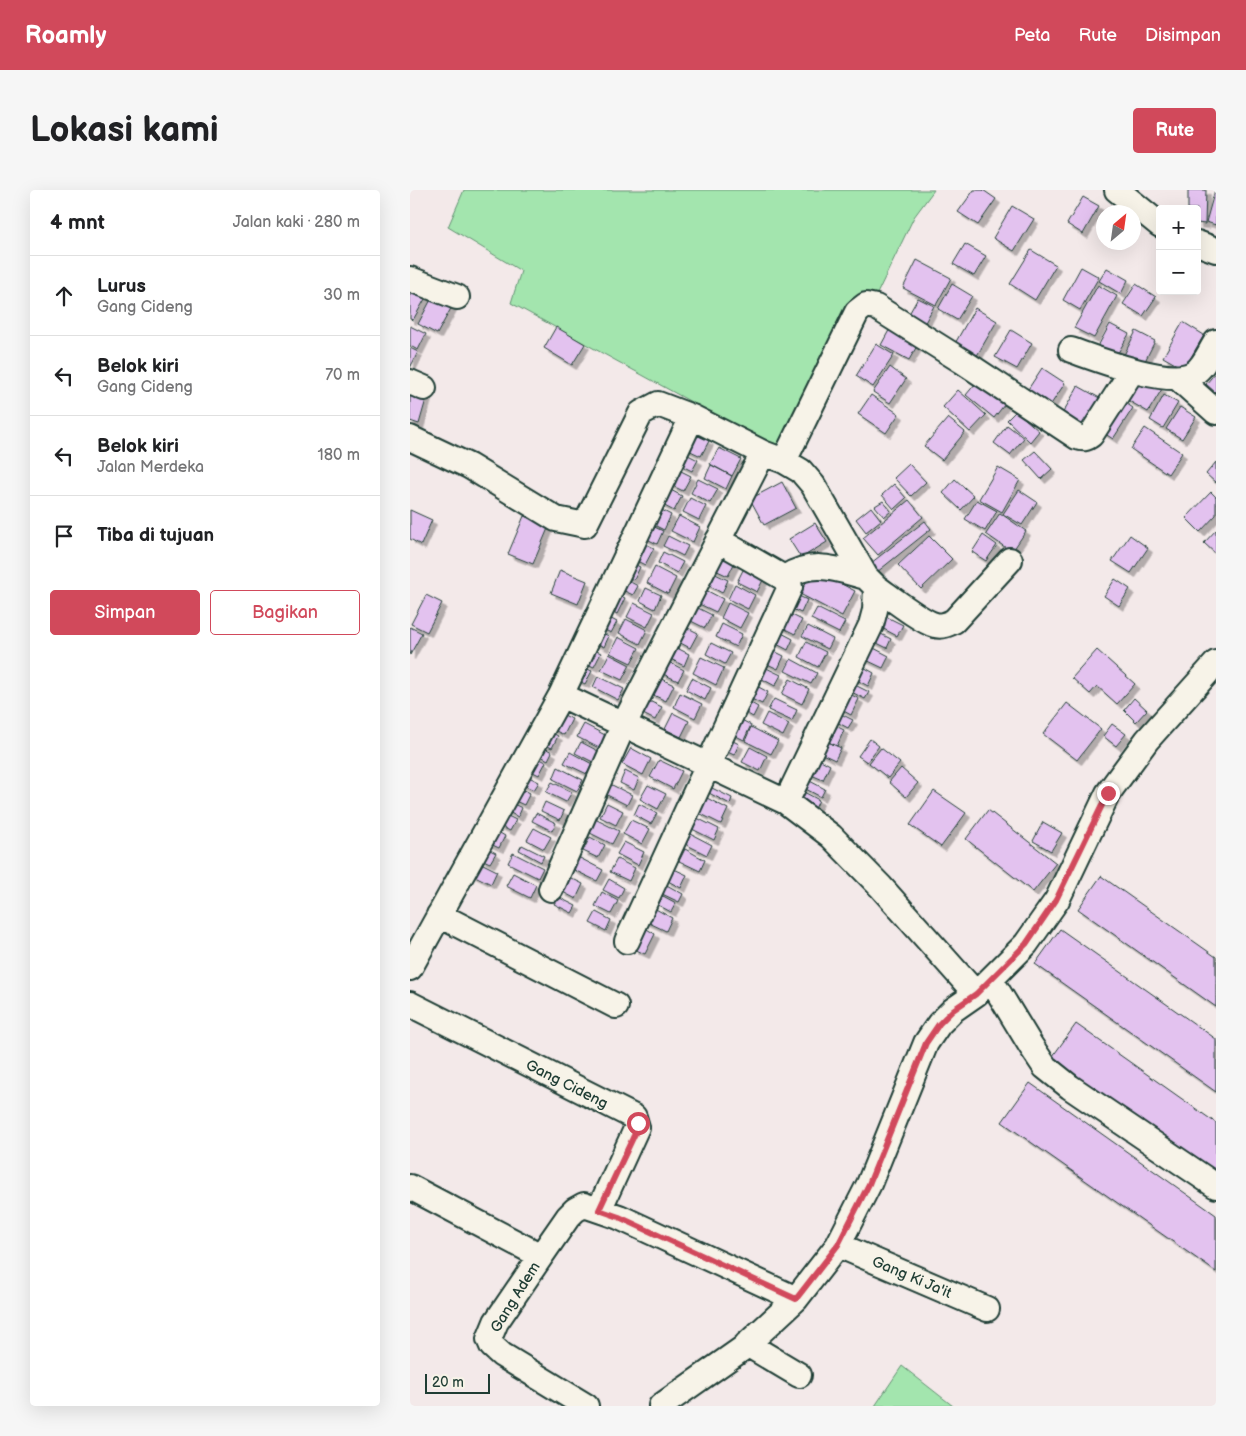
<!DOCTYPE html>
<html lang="id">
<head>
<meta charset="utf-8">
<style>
  body { margin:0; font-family:"Balsamiq Sans",sans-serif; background:#f6f6f6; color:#202124 }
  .controls { position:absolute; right:15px; top:15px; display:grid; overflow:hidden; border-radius:5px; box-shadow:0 5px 20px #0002 }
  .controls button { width:45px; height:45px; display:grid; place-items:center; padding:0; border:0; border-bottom:1px solid #e0e0e0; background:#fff; color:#202124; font:25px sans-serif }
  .compass { position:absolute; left:686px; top:15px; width:45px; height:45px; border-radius:50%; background:#fff; box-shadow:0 5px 20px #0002; rotate:29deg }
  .scale { position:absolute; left:15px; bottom:12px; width:65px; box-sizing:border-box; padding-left:5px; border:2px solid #1f3d34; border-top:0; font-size:14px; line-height:18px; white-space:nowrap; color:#1f3d34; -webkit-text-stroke:4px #f7f3e8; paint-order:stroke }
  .stop { position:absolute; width:15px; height:15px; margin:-11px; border:4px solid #d1495b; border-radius:50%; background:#fff }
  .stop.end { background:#d1495b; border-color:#fff; box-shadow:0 1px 5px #0008 }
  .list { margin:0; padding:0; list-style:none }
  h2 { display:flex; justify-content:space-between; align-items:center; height:65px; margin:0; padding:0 20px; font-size:21px }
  h2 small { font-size:16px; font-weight:400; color:#757577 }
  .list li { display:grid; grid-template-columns:32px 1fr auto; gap:15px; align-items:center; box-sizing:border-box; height:80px; padding:0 20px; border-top:1px solid #e0e0e0 }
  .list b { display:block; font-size:19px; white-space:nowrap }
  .list p { margin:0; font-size:16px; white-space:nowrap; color:#757577 }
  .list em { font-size:16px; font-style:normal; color:#757577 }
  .actions { display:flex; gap:10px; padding:15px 20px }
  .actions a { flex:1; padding:11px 0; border:1px solid #d1495b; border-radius:5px; text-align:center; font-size:18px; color:#d1495b }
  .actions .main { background:#d1495b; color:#fff }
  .icon { flex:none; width:28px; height:28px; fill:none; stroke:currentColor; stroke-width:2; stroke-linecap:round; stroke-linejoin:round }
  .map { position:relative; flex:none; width:806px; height:1216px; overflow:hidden; border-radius:5px }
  header { display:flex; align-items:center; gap:30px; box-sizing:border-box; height:70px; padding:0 25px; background:#d1495b; color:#fff }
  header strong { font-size:24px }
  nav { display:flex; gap:28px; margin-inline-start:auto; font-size:18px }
  .intro { display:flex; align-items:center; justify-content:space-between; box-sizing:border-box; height:120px; padding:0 30px }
  h1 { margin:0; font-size:35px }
  .button { padding:12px 22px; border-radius:5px; background:#d1495b; color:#fff; font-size:18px; font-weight:700 }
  main { display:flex; gap:30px; padding:0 30px }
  aside { flex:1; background:#fff; border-radius:5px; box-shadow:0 5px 20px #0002 }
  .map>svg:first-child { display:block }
  .green { fill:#a3e5ae; stroke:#619171 }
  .building { fill:#e3c2ef; stroke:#1f3d34; filter:url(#shadow) }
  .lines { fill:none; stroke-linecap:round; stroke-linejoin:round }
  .minor-casing { stroke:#1f3d34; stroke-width:28 }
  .minor { stroke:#f7f3e8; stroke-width:24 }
  .route { stroke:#d1495b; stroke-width:6 }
  .labels { text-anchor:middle; stroke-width:4; stroke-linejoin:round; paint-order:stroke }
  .street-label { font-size:15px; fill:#1f3d34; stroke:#f7f3e8 }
</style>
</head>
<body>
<header>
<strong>Roamly</strong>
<nav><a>Peta</a><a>Rute</a><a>Disimpan</a></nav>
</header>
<div class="intro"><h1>Lokasi kami</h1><a class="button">Rute</a></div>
<main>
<aside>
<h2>4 mnt<small>Jalan kaki · 280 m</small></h2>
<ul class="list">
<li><svg class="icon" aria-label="ahead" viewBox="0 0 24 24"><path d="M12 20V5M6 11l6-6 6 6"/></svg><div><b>Lurus</b><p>Gang Cideng</p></div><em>30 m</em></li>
<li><svg class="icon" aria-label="left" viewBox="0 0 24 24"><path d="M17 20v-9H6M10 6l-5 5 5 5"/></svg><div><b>Belok kiri</b><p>Gang Cideng</p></div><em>70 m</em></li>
<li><svg class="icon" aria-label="left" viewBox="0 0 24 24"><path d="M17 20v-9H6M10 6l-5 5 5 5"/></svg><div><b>Belok kiri</b><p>Jalan Merdeka</p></div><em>180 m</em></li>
<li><svg class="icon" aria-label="arrive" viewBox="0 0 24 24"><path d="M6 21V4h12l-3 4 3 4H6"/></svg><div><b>Tiba di tujuan</b></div></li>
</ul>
<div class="actions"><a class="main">Simpan</a><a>Bagikan</a></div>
</aside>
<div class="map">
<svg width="806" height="1216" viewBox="0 0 806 1216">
  <defs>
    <filter id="shadow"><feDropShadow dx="4.5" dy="4.5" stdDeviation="0" flood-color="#0004"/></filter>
  </defs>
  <rect width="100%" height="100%" fill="#f3e9e9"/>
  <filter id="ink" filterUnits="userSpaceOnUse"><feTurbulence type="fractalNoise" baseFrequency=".02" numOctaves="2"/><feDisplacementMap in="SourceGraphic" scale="10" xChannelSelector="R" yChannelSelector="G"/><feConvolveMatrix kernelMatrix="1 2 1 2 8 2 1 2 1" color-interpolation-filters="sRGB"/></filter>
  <g filter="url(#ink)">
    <path class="green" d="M54,0H524L504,27L387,270L101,113L111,81L38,37Z
      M492,1176L543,1216H465Z"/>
    <path class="building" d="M564,0H573L586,9L568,35L548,22Z
      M778,0H796L795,34L787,33V19H778Z
      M805,0H806V35L796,32Z
      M673,7L689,16L673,44L657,34Z
      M602,16L624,29L604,61L583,48Z
      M555,54L576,66L564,86L543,74Z
      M621,60L646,75L625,110L600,94Z
      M507,70L541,88L526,115L493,98Z
      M671,77L689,87L670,120L653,110Z
      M697,78L718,90L711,104L689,91Z
      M542,94L562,106L547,130L528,119Z
      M726,94L746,107L733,126L713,114Z
      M688,95L707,106L684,148L664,138Z
      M0,97L19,102L3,130L0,129Z
      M26,100L45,111L27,144L8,134Z
      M508,108L524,116L511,140L495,131Z
      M565,118L587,131L565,169L543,157Z
      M773,132L794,145L774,179L753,167Z
      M483,133L511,149L499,170L471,155Z
      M700,134L719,144L705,168L687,158Z
      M0,136L16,144L8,160L0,156Z
      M146,137L175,154L162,175L134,158Z
      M601,140L622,153L607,179L585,167Z
      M726,141L745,151L732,177L713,167Z
      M466,154L484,165L463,197L446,186Z
      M0,158L8,162L0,178Z
      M480,177L496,189L480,213L463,202Z
      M632,178L655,193L636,222L613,207Z
      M806,182V203L796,194Z
      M729,185L752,199L738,222L714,208Z
      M570,188L598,210L584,228L556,205Z
      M668,196L695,211L677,242L651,226Z
      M548,200L576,225L560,242L533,217Z
      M0,201L17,206L9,234L0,231Z
      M461,205L489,224L476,243L448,224Z
      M754,205L768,213L753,238L740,230Z
      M707,207L723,218L703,249L686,238Z
      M770,217L786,227L772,249L756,239Z
      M606,221L629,241L620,252L597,230Z
      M538,228L555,242L532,270L514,256Z
      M597,235L614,248L600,265L584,253Z
      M735,238L772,263L758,284L721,259Z
      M282,243L299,251L291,266L274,258Z
      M309,258L331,269L322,286L300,274Z
      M625,261L642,279L631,289L614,270Z
      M272,262L288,270L282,281L266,273Z
      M806,272V293L796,284Z
      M499,274L516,292L501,306L484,288Z
      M301,275L322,286L316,299L295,288Z
      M588,277L610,290L592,322L569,309Z
      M267,279L281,286L273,301L259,294Z
      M288,289L308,299L300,313L281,303Z
      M545,289L564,306L551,320L533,303Z
      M372,292L386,318L354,335L340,309Z
      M484,294L496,308L484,319L472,305Z
      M257,298L272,306L264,321L249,313Z
      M609,300L627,312L612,335L593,324Z
      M801,302L806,307V325L790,342L776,328Z
      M280,308L296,316L289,330L273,322Z
      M499,310L513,327L468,365L453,348Z
      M567,310L587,321L575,341L555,329Z
      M473,311L481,321L474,327L465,316Z
      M246,317L261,325L254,340L238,332Z
      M461,317L471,330L456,342L446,329Z
      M0,320L22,330L11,355L0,349Z
      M590,323L616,341L602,362L576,344Z
      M114,326L139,336L123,374L98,364Z
      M269,326L290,337L283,352L261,341Z
      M515,331L521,339L467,382L461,373Z
      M405,333L417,352L391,368L379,349Z
      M238,334L253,341L247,354L231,346Z
      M806,340V364L794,353Z
      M573,345L587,355L576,371L562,362Z
      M720,345L738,358L721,383L702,371Z
      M258,346L278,356L273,366L253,356Z
      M519,346L542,369L511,399L488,375Z
      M230,351L244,358L235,375L221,368Z
      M253,362L273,372L267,383L248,373Z
      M308,363L325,372L318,386L301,378Z
      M220,372L230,377L224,390L213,385Z
      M245,377L266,388L258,404L237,393Z
      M334,378L354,388L347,402L327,392Z
      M403,379L445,401L432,426L390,404Z
      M150,380L177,391L168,414L141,403Z
      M299,381L318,390L312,403L293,392Z
      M211,387L228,396L223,405L206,397Z
      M705,389L720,399L709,416L694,406Z
      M325,394L345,405L338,419L318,409Z
      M236,398L251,405L245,419L230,411Z
      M292,398L313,409L306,422L285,412Z
      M205,403L215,408L207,424L197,418Z
      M16,405L32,413L17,442L1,434Z
      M387,405L397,410L391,423L380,418Z
      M224,413L244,423L237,437L217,427Z
      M318,413L338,423L330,438L311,428Z
      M282,415L302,425L295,438L275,428Z
      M407,418L435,432L429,443L401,429Z
      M376,422L392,430L385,444L369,436Z
      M192,424L207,432L201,443L187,436Z
      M473,425L493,435L487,446L468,436Z
      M216,429L237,440L230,454L209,443Z
      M270,434L288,443L280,458L263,449Z
      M312,434L332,444L326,457L306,447Z
      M398,436L423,449L418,459L392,446Z
      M0,437L12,443L0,465Z
      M185,440L199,446L194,457L180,450Z
      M366,440L383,449L378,460L361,451Z
      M465,441L481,449L477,458L461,450Z
      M208,447L229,458L221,473L200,463Z
      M396,452L416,462L408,477L389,467Z
      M301,453L321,463L315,474L296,464Z
      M458,455L479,466L473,478L452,468Z
      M263,456L279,464L274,476L257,467Z
      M178,457L191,463L184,477L170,471Z
      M356,457L374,466L368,479L349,470Z
      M687,460L725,494L707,514L687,496L680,504L662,488Z
      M199,464L220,475L212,490L191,480Z
      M291,467L314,478L306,495L283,483Z
      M381,469L407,483L401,494L375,481Z
      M255,470L274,480L268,491L249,482Z
      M348,474L371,485L365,496L343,484Z
      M450,475L464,483L458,496L443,488Z
      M173,477L182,481L175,494L167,490Z
      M188,486L214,499L208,510L183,497Z
      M247,487L264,495L256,511L239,503Z
      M282,488L301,498L295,510L276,500Z
      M380,489L399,499L392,514L372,504Z
      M437,491L459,502L455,509L434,498Z
      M339,492L358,502L352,514L333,505Z
      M270,503L292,514L285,528L264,517Z
      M438,503L449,509L441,525L430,519Z
      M724,508L737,520L726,532L714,520Z
      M334,509L348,517L343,527L329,519Z
      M364,509L387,520L382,531L358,520Z
      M237,510L252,517L245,530L231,523Z
      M657,513L691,539L667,570L633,544Z
      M146,521L162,529L154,545L138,537Z
      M427,522L443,530L438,538L423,530Z
      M263,523L279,531L271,547L255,539Z
      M357,523L379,534L373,546L351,535Z
      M326,527L341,535L334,550L318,542Z
      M174,534L197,546L191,559L167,547Z
      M422,534L434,540L427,556L414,550Z
      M702,534L716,544L706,556L693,546Z
      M341,537L368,551L361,564L335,551Z
      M135,539L148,546L142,558L129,552Z
      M315,547L329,554L324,565L309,558Z
      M460,549L469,556L457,572L448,566Z
      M414,550L431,558L425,570L408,562Z
      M171,552L188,561L183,572L165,563Z
      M126,553L142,562L138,570L122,561Z
      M340,557L357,566L350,581L332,572Z
      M221,558L241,569L233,585L212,574Z
      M471,558L490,573L478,588L459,573Z
      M160,562L182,574L177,584L154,573Z
      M124,566L136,572L129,585L117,579Z
      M407,568L420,575L413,590L399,584Z
      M249,570L272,581L263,599L240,587Z
      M148,577L173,590L167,601L143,589Z
      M491,578L508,593L496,607L479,592Z
      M215,581L229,588L224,600L210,593Z
      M113,584L129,592L124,600L109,593Z
      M396,589L415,599L411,607L392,597Z
      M142,592L162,602L156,612L136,602Z
      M198,593L222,605L217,615L193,603Z
      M105,595L120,603L114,615L99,608Z
      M238,595L256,604L248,619L230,609Z
      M300,597L322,608L320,614L297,602Z
      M392,601L409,610L405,619L388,610Z
      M524,601L556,623L531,657L500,635Z
      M297,608L318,619L311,634L289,623Z
      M95,610L112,618L108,627L91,618Z
      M135,612L154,621L150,630L131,621Z
      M197,613L213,621L206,635L190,627Z
      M229,614L247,623L241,634L224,625Z
      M578,620L646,673L623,702L556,649Z
      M126,623L146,633L142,641L122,631Z
      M94,624L106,630L100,641L88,635Z
      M287,628L309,639L304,650L282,639Z
      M185,629L209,641L202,654L178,642Z
      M221,630L240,639L232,654L213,644Z
      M633,632L652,643L641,661L623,651Z
      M124,638L141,647L134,659L117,650Z
      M83,639L95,646L89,658L76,652Z
      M281,644L302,655L297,665L275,654Z
      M180,647L195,655L188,668L173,661Z
      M214,652L234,662L228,675L207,664Z
      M112,655L134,666L131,672L109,660Z
      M76,658L86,663L80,673L71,669Z
      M275,659L295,670L290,681L269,671Z
      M103,663L133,678L128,688L98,673Z
      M168,667L193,680L187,691L162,679Z
      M207,669L225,678L219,691L200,682Z
      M67,671L87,681L81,694L61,684Z
      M262,678L277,685L271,698L256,690Z
      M103,683L126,695L120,708L96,696Z
      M691,686L806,767V817L668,719Z
      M159,687L173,694L166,709L151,701Z
      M199,689L214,698L209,708L193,700Z
      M253,693L273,704L269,712L248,702Z
      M192,702L208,711L201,724L185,716Z
      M253,706L266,713L261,722L248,715Z
      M148,707L166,716L162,723L144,714Z
      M242,717L262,728L256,741L235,731Z
      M186,722L201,730L196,741L180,733Z
      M235,738L245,744L235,764L224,759Z
      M650,739L806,849V902L625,774Z
      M666,834L806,933V988L640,870Z
      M620,893L806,1025V1082L592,932Z"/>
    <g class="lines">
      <defs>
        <path id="minor" d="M707,0L750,35
          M787,53L806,60
          M0,89L47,107
          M661,160C687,169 760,198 784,183C794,177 800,161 806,152
          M768,188L806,222
          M0,192L14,198
          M0,248L59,276L146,329L175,335L231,223L248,214L282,227L353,263L374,271L391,281L403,295L456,387L466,397L465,420L461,435L376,612
          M374,271L447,122L456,115L466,117L552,171L667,247C673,249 676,249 681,245L722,181
          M374,388C403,369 426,379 456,387
          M466,397C479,406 512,432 525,435C532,437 538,434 544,431L600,370
          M151,505L376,612L421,646L471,697L566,804
          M141,699L214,534L353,263
          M29,725L206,816
          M217,751L380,397L374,388L308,350
          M0,778L151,505L282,227
          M581,790L621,856L635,877L660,897L806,996
          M0,814L224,927L227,937L189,1020
          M0,997L131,1066
          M428,1055L577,1119
          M337,1154L389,1185
          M176,1216L92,1165L82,1156L79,1149L86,1132L131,1066L158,1027L165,1020L174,1015L209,1027L386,1109
          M251,1216L332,1159L386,1109L428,1055L459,994L516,853L529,834L543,820L566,804L616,754L647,710L698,603L737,550L806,473"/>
      </defs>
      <use href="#minor" class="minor-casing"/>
      <use href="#minor" class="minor"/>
    </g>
  </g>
  <g class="lines" filter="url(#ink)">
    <path class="route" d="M228,933V937L189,1020L209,1027L386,1109L428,1055L459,994L516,853L529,834L543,820L566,804L616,754L646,710L698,603"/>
  </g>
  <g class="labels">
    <g class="street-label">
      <text transform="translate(157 894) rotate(27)" y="5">Gang Cideng</text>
      <text transform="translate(502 1087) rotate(23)" y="5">Gang Ki Ja'it</text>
      <text transform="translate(105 1107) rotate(-58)" y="5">Gang Adem</text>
    </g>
  </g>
</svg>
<div class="controls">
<button>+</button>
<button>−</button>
</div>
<svg class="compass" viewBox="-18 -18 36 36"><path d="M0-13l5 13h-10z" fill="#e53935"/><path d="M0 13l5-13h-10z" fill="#757577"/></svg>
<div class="scale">20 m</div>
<div class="stop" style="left:228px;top:933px"></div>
<div class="stop end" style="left:698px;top:603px"></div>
</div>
</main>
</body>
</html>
